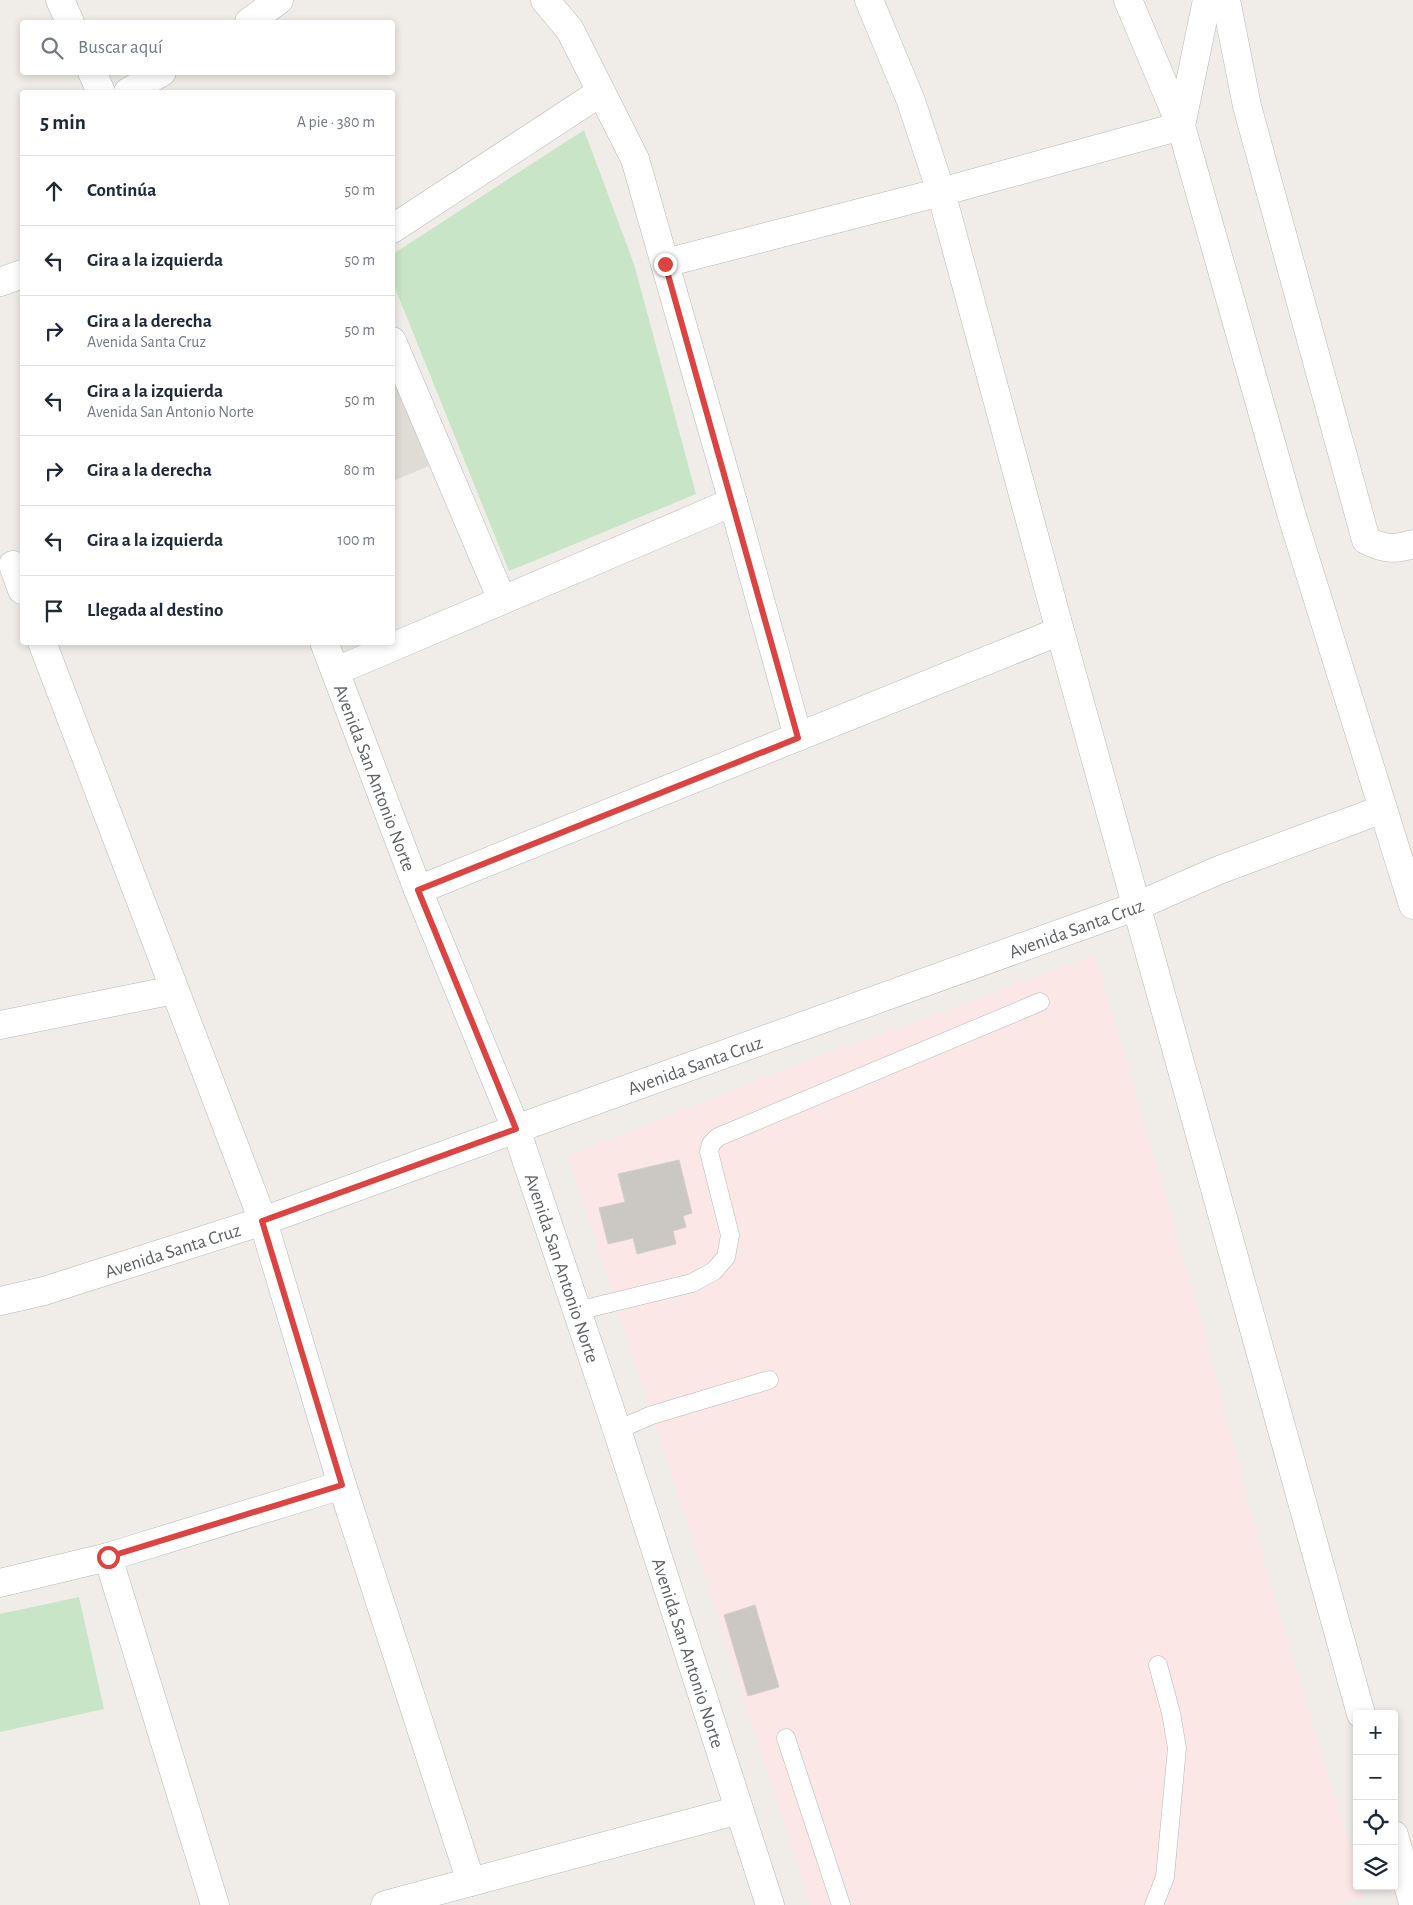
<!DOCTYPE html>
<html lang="es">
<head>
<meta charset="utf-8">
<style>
  body { margin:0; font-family:"Alegreya Sans",sans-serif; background:#f2f2f3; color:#1f2937 }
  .controls { position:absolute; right:15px; bottom:15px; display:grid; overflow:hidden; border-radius:5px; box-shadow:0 2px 8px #0003 }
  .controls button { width:45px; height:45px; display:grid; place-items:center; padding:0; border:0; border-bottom:1px solid #e0e1e3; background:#fff; color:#1f2937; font:25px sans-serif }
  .stop { position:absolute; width:15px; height:15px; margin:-11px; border:4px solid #dc4441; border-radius:50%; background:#fff }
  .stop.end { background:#dc4441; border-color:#fff; box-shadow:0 1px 5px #0008 }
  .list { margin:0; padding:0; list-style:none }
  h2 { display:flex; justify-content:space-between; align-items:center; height:65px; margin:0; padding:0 20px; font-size:21px }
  h2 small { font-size:16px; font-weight:400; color:#747a83 }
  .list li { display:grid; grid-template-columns:32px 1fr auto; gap:15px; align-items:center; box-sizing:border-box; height:70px; padding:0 20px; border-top:1px solid #e0e1e3 }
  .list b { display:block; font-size:19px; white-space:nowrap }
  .list p { margin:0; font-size:16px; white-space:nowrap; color:#747a83 }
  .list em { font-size:16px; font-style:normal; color:#747a83 }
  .icon { flex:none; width:28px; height:28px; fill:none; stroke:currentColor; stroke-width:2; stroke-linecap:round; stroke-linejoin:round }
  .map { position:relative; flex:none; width:1413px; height:1905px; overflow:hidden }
  .search { position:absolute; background:#fff; box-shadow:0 2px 8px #0003; left:20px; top:20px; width:375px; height:55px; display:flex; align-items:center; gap:12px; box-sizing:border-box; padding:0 18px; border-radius:5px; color:#747a83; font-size:19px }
  .panel { position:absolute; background:#fff; box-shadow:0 2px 8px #0003; left:20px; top:90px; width:375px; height:555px; border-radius:5px }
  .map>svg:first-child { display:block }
  .education { fill:#dfdcd6 }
  .medical { fill:#fae7e6 }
  .green { fill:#c8e5c7 }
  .building { fill:#cbc8c4; stroke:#d4cfc6 }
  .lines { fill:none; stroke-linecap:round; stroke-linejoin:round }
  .lane-casing { stroke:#b5b8bb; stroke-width:19 }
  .street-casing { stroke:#b5b8bb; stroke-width:29 }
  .secondary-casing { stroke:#b4b7bb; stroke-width:29 }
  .lane { stroke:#fff; stroke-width:18 }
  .street { stroke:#fff; stroke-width:28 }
  .secondary { stroke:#fff; stroke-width:28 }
  .route { stroke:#dc4441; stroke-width:6 }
  .labels { text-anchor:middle; stroke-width:4; stroke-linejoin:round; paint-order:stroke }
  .street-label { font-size:19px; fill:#5f6366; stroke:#fff }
</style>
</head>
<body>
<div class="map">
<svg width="1413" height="1905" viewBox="0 0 1413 1905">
  <rect width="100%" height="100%" fill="#f0ede8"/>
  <path class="education" d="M393,379L429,466L393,481H392Z"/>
  <path class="medical" d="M1095,954L1197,1304L1269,1579L1357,1870V1886H1362L1365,1897L1333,1905H811L568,1156L824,1054L901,1027Z"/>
  <path class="green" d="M584,130L634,264L696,494L509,571L393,283V254Z
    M79,1597L104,1709L0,1732V1614Z"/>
  <path class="building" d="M679,1160L692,1213L683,1216L686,1227L673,1231L676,1244L637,1254L633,1238L608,1244L599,1208L625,1202L618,1174Z
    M755,1605L779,1687L748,1696L724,1615Z"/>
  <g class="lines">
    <defs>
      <path id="lane" d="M577,1311L692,1283L714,1271L726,1257L730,1235L709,1152L711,1144L718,1137L1040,1002
        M617,1430L652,1415L769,1380
        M786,1738L841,1905
        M1154,1905L1165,1877L1177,1748L1171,1713L1158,1665"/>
      <g id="street">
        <path d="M545,0L570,30L635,159L733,502L798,737"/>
        <path d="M869,0L911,101L941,192L1060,631L1361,1714"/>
        <path d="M1128,0L1181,126L1291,513L1413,905"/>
        <path d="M1226,0L1247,106L1366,540C1383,549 1395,550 1413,544"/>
        <path d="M249,22L279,0"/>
        <path d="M128,92L162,72"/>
        <path d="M392,229L601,92"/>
        <path d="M665,263L941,192L1181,126L1207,0"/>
        <path d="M0,282L22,274"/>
        <path d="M392,341L502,600"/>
        <path d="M13,565L22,590"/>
        <path d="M42,642L263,1221L342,1485L471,1882"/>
        <path d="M336,671L733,502"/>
        <path d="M418,890L1060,631"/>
        <path d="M0,1025L174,990"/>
        <path id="s1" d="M516,1129L1137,906L1219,870L1383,809"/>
        <path d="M108,1557L215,1905"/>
        <path d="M0,1583L108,1557L342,1485"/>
        <path d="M1394,1835L1413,1903"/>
        <path d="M385,1905L739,1810"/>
      </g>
      <g id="secondary">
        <path d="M60,0L70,22"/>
        <path d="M92,72L101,92"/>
        <path id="s2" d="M324,642L418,890L516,1129L617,1430L770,1905"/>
        <path id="s3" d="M0,1301L44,1291L263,1221L516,1129"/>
      </g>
    </defs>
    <use href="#lane" class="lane-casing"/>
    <use href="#street" class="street-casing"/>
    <use href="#secondary" class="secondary-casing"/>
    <use href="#lane" class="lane"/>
    <use href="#street" class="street"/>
    <use href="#secondary" class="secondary"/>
  </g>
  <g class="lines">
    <path class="route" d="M108,1557L342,1485L262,1221L516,1129L418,890L798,738L665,264"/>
  </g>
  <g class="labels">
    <g class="street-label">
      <text dy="7" stroke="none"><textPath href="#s2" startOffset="145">Avenida San Antonio Norte</textPath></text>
      <text dy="7" stroke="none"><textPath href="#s1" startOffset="595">Avenida Santa Cruz</textPath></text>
      <text dy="7" stroke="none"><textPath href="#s1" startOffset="190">Avenida Santa Cruz</textPath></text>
      <text dy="7" stroke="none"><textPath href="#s3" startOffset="180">Avenida Santa Cruz</textPath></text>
      <text dy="7" stroke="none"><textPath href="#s2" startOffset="670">Avenida San Antonio Norte</textPath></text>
      <text dy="7" stroke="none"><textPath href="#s2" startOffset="1075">Avenida San Antonio Norte</textPath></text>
    </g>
  </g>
</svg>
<div class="controls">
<button>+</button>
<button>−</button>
<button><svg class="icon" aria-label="locate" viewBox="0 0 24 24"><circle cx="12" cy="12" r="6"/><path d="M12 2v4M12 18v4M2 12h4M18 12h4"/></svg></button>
<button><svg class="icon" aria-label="layers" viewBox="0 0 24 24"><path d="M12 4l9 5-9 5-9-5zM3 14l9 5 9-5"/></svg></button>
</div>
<div class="stop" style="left:108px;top:1557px"></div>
<div class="stop end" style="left:665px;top:264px"></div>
<div class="search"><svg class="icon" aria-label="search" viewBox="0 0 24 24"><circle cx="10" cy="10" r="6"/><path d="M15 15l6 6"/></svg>Buscar aquí</div>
<section class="panel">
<h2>5 min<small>A pie · 380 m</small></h2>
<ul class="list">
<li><svg class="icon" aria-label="ahead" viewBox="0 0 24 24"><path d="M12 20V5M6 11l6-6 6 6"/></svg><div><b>Continúa</b></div><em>50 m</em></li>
<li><svg class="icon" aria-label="left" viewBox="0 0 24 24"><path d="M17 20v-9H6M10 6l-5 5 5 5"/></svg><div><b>Gira a la izquierda</b></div><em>50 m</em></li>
<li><svg class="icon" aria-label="right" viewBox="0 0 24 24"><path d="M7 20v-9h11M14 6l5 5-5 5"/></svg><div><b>Gira a la derecha</b><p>Avenida Santa Cruz</p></div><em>50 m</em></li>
<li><svg class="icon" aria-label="left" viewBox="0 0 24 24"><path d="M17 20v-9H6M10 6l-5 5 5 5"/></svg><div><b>Gira a la izquierda</b><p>Avenida San Antonio Norte</p></div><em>50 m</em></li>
<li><svg class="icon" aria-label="right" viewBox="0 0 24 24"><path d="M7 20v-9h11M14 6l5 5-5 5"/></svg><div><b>Gira a la derecha</b></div><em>80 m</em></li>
<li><svg class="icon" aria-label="left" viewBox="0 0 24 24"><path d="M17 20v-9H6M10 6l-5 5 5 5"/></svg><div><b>Gira a la izquierda</b></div><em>100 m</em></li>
<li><svg class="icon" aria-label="arrive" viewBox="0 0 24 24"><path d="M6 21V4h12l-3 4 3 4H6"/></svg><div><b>Llegada al destino</b></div></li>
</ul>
</section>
</div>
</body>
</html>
